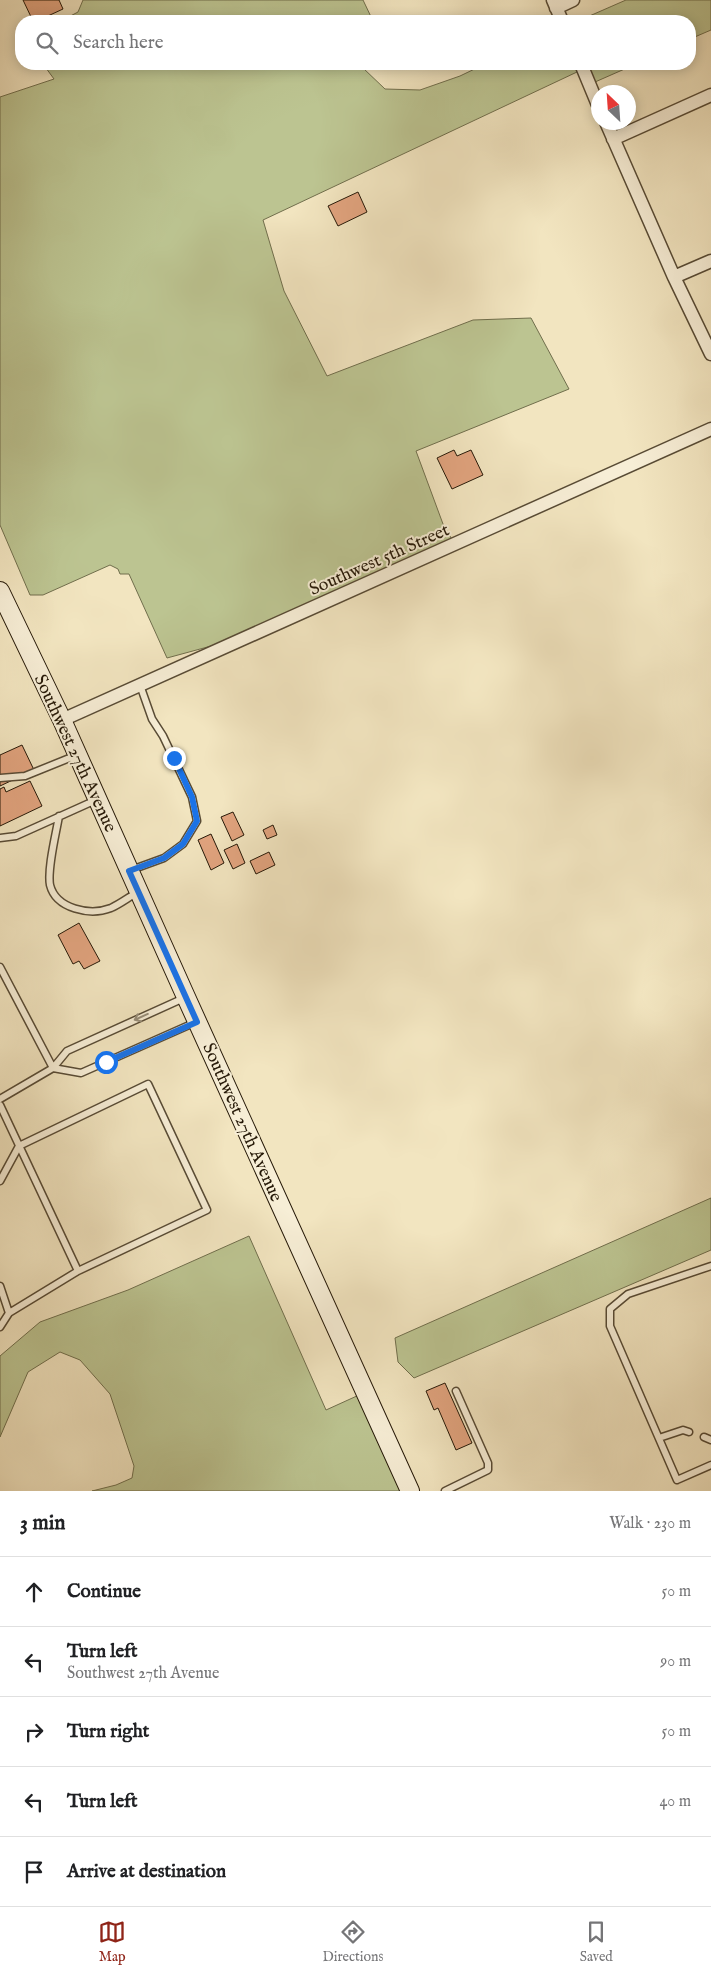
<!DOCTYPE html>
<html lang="en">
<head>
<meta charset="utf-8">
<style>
  body { margin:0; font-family:"IM FELL English",serif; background:#f6f6f6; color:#202124 }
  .compass { position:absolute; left:591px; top:85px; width:45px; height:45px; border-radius:50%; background:#fff; box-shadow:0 2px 12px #0003; rotate:335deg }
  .stop { position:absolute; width:15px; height:15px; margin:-11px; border:4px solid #1a73e8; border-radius:50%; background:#fff }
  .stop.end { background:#1a73e8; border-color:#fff; box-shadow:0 1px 5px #0008 }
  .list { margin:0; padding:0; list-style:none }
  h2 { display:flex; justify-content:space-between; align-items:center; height:65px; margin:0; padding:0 20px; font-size:21px }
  h2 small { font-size:16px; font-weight:400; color:#757577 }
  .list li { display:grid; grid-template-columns:32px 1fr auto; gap:15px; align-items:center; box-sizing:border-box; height:70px; padding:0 20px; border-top:1px solid #e0e0e0 }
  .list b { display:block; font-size:19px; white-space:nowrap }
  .list p { margin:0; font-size:16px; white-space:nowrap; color:#757577 }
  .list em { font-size:16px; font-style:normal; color:#757577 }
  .icon { flex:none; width:28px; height:28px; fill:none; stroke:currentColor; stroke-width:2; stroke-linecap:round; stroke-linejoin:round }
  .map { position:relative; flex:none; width:711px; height:1491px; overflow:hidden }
  .search { position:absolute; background:#fff; box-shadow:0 2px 12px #0003; left:15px; right:15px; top:15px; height:55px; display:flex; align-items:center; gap:12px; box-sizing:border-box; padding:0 18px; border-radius:20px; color:#757577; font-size:19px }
  .sheet { height:415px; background:#fff }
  nav { display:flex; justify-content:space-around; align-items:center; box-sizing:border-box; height:70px; border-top:1px solid #e0e0e0; background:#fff; font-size:14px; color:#757577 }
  nav a { display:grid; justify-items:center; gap:2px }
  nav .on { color:#8f2418 }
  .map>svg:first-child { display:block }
  .green { fill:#bcc491; stroke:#706e4c }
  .building { fill:#e2a47f; stroke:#251807 }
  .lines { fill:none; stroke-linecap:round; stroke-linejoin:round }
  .lane-casing { stroke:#584b35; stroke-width:9 }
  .street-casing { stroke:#584b35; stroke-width:15 }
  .secondary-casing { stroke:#251807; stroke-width:20 }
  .lane { stroke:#f7eed6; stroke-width:6 }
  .street { stroke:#f7eed6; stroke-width:12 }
  .secondary { stroke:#f7eed6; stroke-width:18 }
  .oneway { stroke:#988e79 }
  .route { stroke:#1a73e8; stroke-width:6 }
  .labels { text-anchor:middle; stroke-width:4; stroke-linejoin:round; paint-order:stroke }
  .street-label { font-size:18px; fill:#251807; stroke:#f7eed6 }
</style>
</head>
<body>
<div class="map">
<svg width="711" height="1491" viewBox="0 0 711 1491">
  <rect width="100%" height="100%" fill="#f2e5c0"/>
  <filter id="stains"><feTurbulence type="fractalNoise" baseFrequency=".004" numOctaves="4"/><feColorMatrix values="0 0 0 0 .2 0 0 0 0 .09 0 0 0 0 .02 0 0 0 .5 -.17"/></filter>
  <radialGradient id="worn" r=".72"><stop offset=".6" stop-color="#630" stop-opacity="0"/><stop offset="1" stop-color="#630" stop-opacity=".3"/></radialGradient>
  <path class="green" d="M83,0H363L373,21H61L78,12Z
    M626,0H711V30L690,39V21H578Z
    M43,64H370L363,68L385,89L420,90L460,76L485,64H574L577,72L263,220L284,291L327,376L473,320L531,318L569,389L416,451L443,524L454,543L237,639L167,658L129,574H120L118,569L110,565L43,595H30L0,525V97L54,79Z
    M587,64H636L595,82Z
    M711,1198V1250L414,1378L398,1362L395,1338Z
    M249,1236L326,1410L359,1395L403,1491H92L116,1485L132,1478L134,1466L110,1394L80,1360L60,1352L28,1372L0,1437V1356L40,1322L128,1290Z"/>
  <path class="building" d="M23,0H59L63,9L37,21H33Z
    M358,192L367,212L338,226L328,206Z
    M454,450L457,456L471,450L483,475L452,489L437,458Z
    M22,745L34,770L0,786V755Z
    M30,781L42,806L0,826V789L4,787L6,792Z
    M233,812L244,835L232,841L221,817Z
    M273,825L277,835L267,839L263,830Z
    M211,834L224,863L211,870L198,840Z
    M237,844L245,863L233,869L224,850Z
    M269,852L275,865L256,874L250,861Z
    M79,923L100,961L84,969L79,961L73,964L58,935Z
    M445,1383L472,1443L456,1450L438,1408L434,1410L426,1391Z"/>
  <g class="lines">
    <defs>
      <path id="lane" d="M0,778L25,776L77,755
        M59,816C56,834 47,869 50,885C56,909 90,916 111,908C120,904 129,897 138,892
        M0,838L16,836L96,800
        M131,870L164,858L183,844L197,821L192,797L163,736L152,719L140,685
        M0,967L53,1068
        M53,1068L81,1073L196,1022
        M0,1099L53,1068L67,1051L184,998
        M0,1105L78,1271L9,1313L0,1327
        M0,1181L19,1146L148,1084L207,1210L78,1271
        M711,1266L628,1294L610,1309V1326L677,1480L711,1465
        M0,1286L9,1313
        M704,1437L711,1440
        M659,1438L683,1430L689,1432
        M445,1491L488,1470V1463L456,1391"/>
      <path id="street" d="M553,0L562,21
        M556,8L573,0
        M581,64L598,105
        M606,122L674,277L711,354
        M613,139L711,95
        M674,277L711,261
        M62,720L711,429"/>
      <path id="secondary" d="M0,591L62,720L186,997L410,1491"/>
    </defs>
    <use href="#lane" class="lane-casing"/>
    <use href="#street" class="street-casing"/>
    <use href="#secondary" class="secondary-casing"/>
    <use href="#lane" class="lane"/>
    <use href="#street" class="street"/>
    <use href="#secondary" class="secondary"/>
  </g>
  <defs><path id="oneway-shaft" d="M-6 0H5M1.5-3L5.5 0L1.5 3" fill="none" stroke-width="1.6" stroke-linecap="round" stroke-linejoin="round" transform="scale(1.25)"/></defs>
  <use class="oneway" href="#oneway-shaft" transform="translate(141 1017) rotate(156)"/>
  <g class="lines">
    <path class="route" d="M106,1062L197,1022L129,871L164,858L183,844L197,821L192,797L174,758"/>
  </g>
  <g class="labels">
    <g class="street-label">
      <text transform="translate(379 559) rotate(-24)" y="6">Southwest 5th Street</text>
      <text transform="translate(76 753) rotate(65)" y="6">Southwest 27th Avenue</text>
      <text transform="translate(243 1122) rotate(66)" y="6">Southwest 27th Avenue</text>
    </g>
  </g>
  <rect width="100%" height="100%" filter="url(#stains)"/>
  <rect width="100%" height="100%" fill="url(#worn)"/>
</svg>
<svg class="compass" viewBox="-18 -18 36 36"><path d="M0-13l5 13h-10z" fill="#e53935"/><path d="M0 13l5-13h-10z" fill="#757577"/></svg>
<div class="stop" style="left:106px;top:1062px"></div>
<div class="stop end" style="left:174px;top:758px"></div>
<div class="search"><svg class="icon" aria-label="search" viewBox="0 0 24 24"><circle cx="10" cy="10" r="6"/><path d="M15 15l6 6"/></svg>Search here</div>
</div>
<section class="sheet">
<h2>3 min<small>Walk · 230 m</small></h2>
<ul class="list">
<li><svg class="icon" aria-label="ahead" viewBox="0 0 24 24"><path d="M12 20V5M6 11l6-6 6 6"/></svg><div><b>Continue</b></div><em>50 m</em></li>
<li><svg class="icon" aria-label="left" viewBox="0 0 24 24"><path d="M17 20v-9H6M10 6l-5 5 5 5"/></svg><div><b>Turn left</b><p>Southwest 27th Avenue</p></div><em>90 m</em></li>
<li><svg class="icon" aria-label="right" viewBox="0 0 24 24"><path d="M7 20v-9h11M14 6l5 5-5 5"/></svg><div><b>Turn right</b></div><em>50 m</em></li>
<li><svg class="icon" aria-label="left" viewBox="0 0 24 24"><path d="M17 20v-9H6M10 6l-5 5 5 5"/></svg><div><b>Turn left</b></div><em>40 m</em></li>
<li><svg class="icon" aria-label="arrive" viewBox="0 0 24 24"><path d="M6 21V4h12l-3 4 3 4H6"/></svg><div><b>Arrive at destination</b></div></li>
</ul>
</section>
<nav>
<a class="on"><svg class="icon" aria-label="map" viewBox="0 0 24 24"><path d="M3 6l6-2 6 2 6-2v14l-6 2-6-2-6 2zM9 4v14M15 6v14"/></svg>Map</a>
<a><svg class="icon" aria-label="directions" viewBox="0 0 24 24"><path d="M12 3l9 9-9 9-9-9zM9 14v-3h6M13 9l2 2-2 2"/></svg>Directions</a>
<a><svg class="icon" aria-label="saved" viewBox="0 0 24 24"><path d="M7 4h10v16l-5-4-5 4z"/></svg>Saved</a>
</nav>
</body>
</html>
